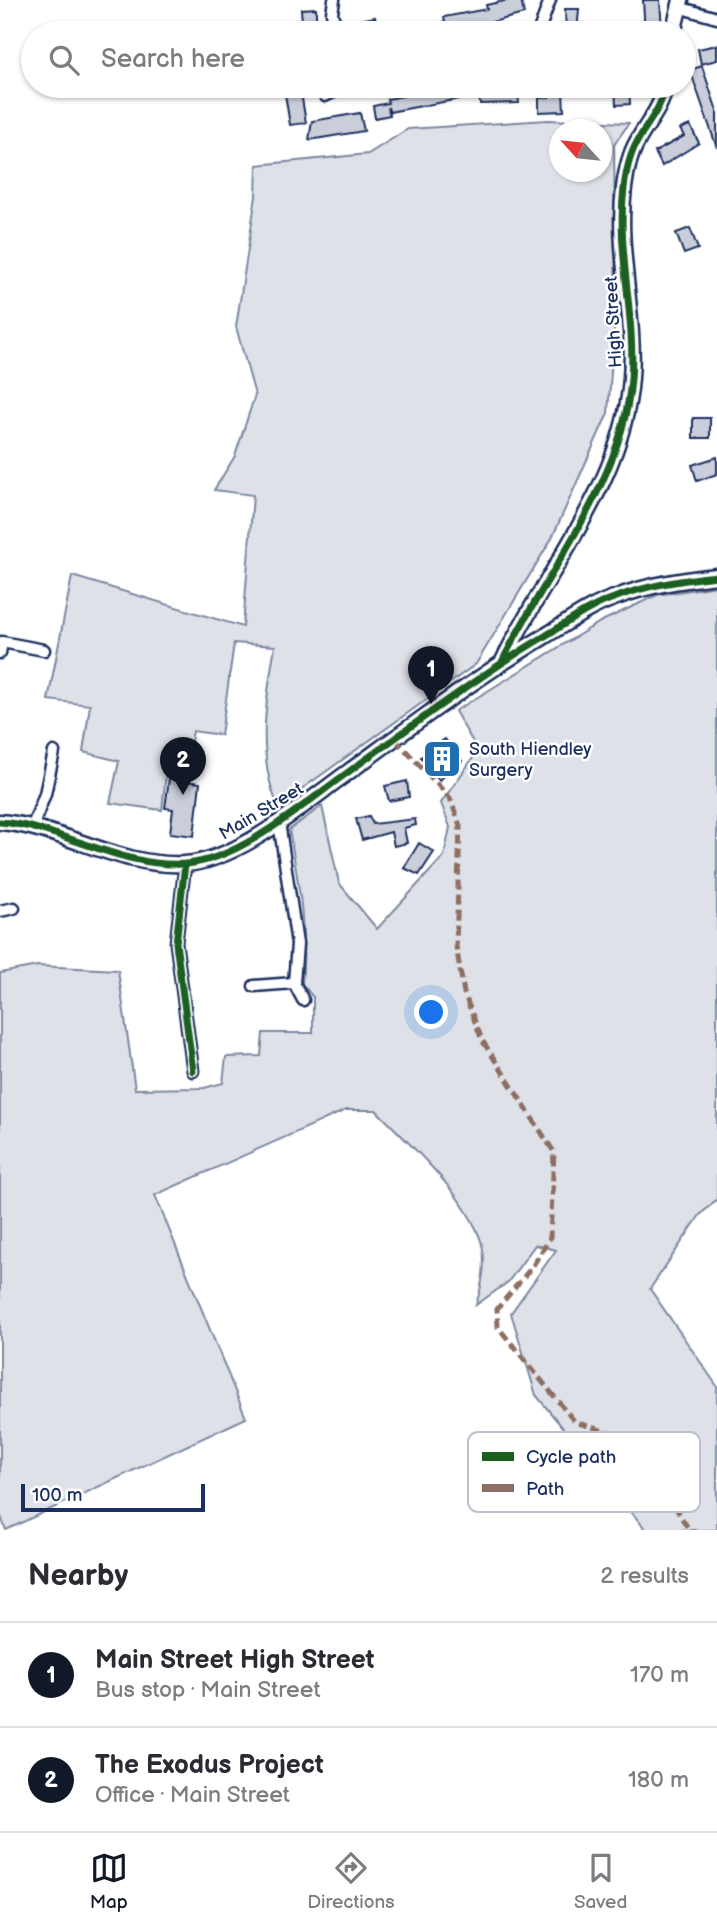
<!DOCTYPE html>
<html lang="en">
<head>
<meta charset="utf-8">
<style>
  body { margin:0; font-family:"Balsamiq Sans",sans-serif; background:#f7f7f7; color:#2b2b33 }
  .compass { position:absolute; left:549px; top:119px; width:63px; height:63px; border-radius:50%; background:#fff; box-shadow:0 2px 5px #0004; rotate:297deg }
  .scale { position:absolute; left:21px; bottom:18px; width:184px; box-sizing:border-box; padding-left:7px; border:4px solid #1b2f5e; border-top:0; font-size:19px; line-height:24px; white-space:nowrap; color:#1b2f5e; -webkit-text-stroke:5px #fff; paint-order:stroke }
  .you { position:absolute; left:432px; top:1013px; width:24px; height:24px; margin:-18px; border:5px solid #fff; border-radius:50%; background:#1a73e8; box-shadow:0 0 0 10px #1a73e833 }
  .badge { display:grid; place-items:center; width:46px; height:46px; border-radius:50%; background:#111827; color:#fff; font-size:23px; font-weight:700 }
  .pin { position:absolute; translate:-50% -58px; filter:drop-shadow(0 2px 4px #0008) }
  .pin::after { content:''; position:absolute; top:37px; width:24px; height:21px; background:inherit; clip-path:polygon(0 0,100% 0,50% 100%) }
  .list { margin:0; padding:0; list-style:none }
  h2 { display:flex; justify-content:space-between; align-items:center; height:91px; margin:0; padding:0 28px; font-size:30px }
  h2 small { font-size:23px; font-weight:400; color:#7c7c81 }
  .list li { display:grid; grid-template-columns:46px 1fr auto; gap:21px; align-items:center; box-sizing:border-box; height:105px; padding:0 28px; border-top:2px solid #e1e1e2 }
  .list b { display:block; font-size:26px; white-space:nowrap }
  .list p { margin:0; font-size:23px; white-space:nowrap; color:#7c7c81 }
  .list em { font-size:23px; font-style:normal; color:#7c7c81 }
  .icon { flex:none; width:38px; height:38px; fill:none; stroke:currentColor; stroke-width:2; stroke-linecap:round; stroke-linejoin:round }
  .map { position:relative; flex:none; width:717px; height:1530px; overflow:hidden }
  .search { position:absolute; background:#fff; box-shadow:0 2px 5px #0004; left:21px; right:21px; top:21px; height:77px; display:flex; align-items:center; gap:18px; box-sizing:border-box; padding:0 24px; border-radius:38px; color:#7c7c81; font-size:26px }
  .sheet { height:301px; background:#fff }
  nav { display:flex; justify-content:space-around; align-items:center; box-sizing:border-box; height:98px; border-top:2px solid #e1e1e2; background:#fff; font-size:19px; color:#7c7c81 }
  nav a { display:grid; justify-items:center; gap:4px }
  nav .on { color:#111827 }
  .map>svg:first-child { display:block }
  .green { fill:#dee1e7; stroke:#7c88a2; stroke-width:2; fill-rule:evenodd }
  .building { fill:#caceda; stroke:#1b2f5e; stroke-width:2 }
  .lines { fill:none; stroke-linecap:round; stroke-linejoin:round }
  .street-casing { stroke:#1b2f5e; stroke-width:15 }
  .secondary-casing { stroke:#1b2f5e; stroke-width:19 }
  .street { stroke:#fff; stroke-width:10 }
  .secondary { stroke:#fff; stroke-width:14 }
  .quiet { stroke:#8d6e63; stroke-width:5; stroke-dasharray:10 5; stroke-linecap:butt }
  .cycleway-casing { stroke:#fff; stroke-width:11 }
  .cycleway { stroke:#1b5e20; stroke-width:7 }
  .labels { text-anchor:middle; stroke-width:5; stroke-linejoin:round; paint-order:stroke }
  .street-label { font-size:18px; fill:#1b2f5e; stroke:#fff }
  .poi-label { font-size:18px; fill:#1b2f5e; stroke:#fff; text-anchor:start }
  .key { fill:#fff; stroke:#bbc1cf; stroke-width:2 }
  .key-label { font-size:19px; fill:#1b2f5e }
</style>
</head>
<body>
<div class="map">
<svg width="717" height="1530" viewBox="0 0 717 1530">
  <rect width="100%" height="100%" fill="#fff"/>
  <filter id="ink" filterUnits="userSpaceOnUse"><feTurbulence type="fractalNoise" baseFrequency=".0143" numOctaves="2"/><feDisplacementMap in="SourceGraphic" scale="14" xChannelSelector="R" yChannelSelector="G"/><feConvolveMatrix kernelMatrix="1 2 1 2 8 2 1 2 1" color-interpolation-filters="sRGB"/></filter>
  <g filter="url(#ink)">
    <path class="green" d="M548,120L629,123L614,145L616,304L608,413L552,538L476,664L278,806C256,756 266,698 275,646L234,643L221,735L193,731L188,756L168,755L162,810L110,803L119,761L83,752L90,705L48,700L72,576L243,627L253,495L214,490L235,456L255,395L236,327L256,196L257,165L368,154L408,129ZM560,130H602V172H560Z
      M717,586V1199L700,1215L650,1289L717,1386V1530H646L536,1395L511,1313L556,1250L535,1245L508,1282L476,1305C482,1286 487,1260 481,1241C466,1195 409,1144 376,1110H346L155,1195L246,1418L6,1530L0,1514V973L37,966L118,970L135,1089L204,1088L223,1083L226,1057L261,1056L263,1033H313V997L302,984C307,930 299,883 289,830L322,806L339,883L377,929L444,856L450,827L441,803L478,751L455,711L600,622L657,595Z"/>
    <path class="building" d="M509,0H521L524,14L448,33H431L429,25L445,22L444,17L487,9L486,5Z
      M643,0H660L662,30L645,33Z
      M316,8V33H303L301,9Z
      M565,9H579L577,33H566Z
      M375,17L378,33H363L360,20Z
      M717,45V60L701,64L698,49Z
      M702,66L717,111V148L690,70Z
      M457,86H463L465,98L389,112L388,107L390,115L375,118L373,106L388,103L387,99Z
      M497,86H517L519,103L480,104L478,89Z
      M615,86H629L630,104L616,105Z
      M301,92L306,123L290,125L285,94Z
      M549,92H563L564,111L539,112V98L549,97Z
      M360,113L364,131L309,140L312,121Z
      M690,125L699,143L662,166L655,152L684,136L680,129Z
      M690,228L698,249L684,254L676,233Z
      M693,418H710V438H693Z
      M717,457V474L697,481L692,465Z
      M445,739L462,761L439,780L421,757Z
      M172,756L188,758L185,781L200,783L194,836L170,833L173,809L165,808Z
      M407,781L409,797L389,801L385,786Z
      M369,816L373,824L415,819L416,825L404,828L407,843L394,846L391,832L362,840L356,819Z
      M419,843L434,852L419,875L404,868Z"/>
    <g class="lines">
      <defs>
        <path id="street" d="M334,0L332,13L337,33
          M678,7L717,18
          M538,33L550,0
          M325,96L347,86
          M0,653L2,642L44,650
          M279,822L297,944L294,983
          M32,828L45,794L54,752
          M185,864L176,943L193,1071
          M0,911L14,908
          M254,986L294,983L303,1000"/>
        <path id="secondary" d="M673,33L681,0
          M503,661C546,570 624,482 631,378C636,315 616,251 624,188C626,172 629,156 637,142C647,123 662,108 665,86
          M0,822C63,827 120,868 185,864C235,861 297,810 336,781C405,731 472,680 545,636C567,623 590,606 614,598C647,585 682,580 717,576"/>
      </defs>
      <use href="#street" class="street-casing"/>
      <use href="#secondary" class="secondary-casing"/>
      <use href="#street" class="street"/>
      <use href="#secondary" class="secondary"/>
      <path class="quiet" d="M395,739L450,798L460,826L456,946L464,993L482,1040L554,1152L550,1238L532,1267L497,1309L498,1327L575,1422L633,1440L641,1449L689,1530"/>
      <defs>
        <path id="cycleway" d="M502,662C546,571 623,483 631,379C636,315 616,251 624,188C626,172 629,156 637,142C647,123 662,108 665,86
          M0,822C63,827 120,868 185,864C235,861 297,810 336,781C405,731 472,680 545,636C567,623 590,606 614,598C647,585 682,580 717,576
          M185,864L176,943L193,1071"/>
      </defs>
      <use href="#cycleway" class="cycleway-casing"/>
      <use href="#cycleway" class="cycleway"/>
    </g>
  </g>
  <defs>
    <symbol id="building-square" viewBox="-11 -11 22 22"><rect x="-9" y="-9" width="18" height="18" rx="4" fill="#1f6fb2" stroke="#fff"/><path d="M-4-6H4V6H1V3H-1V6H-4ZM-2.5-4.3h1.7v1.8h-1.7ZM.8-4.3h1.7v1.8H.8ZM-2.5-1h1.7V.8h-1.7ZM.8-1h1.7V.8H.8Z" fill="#fff"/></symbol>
  </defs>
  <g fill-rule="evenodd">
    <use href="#building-square" x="420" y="737" width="44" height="44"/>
  </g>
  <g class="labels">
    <g class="street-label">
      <text transform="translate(613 322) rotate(-93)" y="6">High Street</text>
      <text transform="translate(261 811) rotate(-31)" y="6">Main Street</text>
    </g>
    <g class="poi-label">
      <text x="469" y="755">South Hiendley<tspan x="469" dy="21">Surgery</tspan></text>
    </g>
  </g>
  <rect x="468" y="1432" width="232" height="80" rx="10" class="key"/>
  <rect x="482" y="1452" width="32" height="9" fill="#1b5e20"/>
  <rect x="482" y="1484" width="32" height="8" fill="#8d6e63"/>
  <g class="key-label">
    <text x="526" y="1463">Cycle path</text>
    <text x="526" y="1495">Path</text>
  </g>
</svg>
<svg class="compass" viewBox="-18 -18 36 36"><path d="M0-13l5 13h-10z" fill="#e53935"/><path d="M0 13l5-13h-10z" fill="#7c7c81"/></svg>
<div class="scale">100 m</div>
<div class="you"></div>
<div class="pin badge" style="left:431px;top:704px">1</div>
<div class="pin badge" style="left:183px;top:795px">2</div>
<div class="search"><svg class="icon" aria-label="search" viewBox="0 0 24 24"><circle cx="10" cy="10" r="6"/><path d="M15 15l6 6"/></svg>Search here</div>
</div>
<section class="sheet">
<h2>Nearby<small>2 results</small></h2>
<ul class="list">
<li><span class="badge">1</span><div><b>Main Street High Street</b><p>Bus stop · Main Street</p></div><em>170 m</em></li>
<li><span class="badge">2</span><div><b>The Exodus Project</b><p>Office · Main Street</p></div><em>180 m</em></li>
</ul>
</section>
<nav>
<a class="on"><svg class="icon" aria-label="map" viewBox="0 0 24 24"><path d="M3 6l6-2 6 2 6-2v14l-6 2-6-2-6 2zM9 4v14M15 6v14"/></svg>Map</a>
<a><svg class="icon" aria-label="directions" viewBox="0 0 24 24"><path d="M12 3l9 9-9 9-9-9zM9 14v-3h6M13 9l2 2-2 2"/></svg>Directions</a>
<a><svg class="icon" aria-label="saved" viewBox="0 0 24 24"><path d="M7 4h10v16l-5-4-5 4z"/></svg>Saved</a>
</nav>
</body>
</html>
